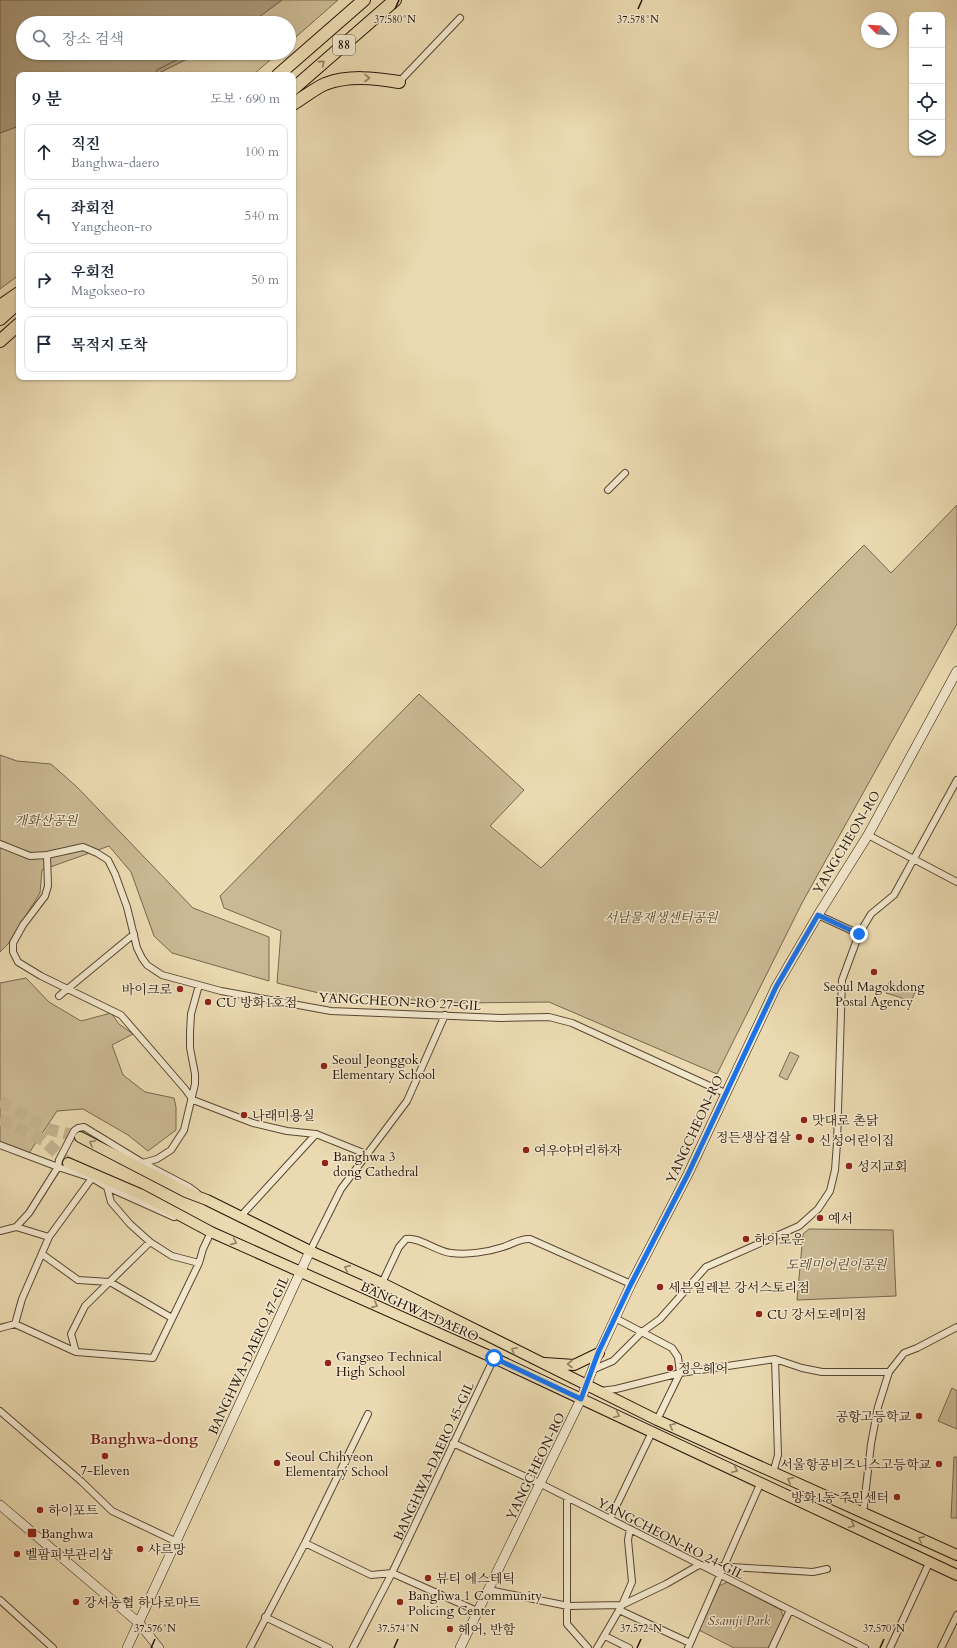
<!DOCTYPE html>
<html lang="ko">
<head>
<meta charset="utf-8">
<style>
  body { margin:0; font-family:Cardo,"Noto Serif KR",serif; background:#f2f2f3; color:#1f2937 }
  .controls { position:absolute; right:12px; top:12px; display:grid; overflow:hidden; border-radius:8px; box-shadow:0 1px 3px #0004 }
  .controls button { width:36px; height:36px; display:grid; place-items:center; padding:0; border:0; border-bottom:1px solid #e0e1e3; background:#fff; color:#1f2937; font:20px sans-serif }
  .compass { position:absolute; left:861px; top:12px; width:36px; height:36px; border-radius:50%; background:#fff; box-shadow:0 1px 3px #0004; rotate:294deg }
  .stop { position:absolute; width:12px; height:12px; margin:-9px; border:3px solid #1a73e8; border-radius:50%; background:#fff }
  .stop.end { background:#1a73e8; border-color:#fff; box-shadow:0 1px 4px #0008 }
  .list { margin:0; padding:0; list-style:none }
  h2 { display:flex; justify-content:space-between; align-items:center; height:52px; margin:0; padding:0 16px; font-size:17px }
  h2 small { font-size:13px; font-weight:400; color:#747a83 }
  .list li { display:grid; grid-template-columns:26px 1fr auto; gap:12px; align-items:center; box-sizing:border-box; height:56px; margin:0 8px 8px; padding:0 8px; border:1px solid #e0e1e3; border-radius:8px }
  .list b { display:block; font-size:15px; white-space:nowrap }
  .list p { margin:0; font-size:13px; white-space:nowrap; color:#747a83 }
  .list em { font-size:13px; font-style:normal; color:#747a83 }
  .icon { flex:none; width:22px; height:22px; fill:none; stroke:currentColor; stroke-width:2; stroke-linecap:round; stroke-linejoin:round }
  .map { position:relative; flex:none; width:957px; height:1648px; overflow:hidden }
  .search { position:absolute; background:#fff; box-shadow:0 1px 3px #0004; left:16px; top:16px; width:280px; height:44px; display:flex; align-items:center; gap:10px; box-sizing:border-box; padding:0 14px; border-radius:22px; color:#747a83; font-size:15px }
  .panel { position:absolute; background:#fff; box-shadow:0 1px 3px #0004; left:16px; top:72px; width:280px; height:308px; border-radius:8px }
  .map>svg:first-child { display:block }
  .green { fill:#cab994; stroke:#78674e }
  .water { fill:#a89778; stroke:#74634b }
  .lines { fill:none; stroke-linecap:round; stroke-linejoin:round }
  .shore { stroke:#685640; stroke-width:1 }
  .highway-tunnel { stroke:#c4b38f; stroke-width:12; stroke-dasharray:12 6; stroke-linecap:butt }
  .street-casing { stroke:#584632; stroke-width:8 }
  .secondary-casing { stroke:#271508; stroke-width:10 }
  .primary-casing { stroke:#271508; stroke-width:12 }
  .highway-casing { stroke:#271508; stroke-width:14 }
  .street { stroke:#f2e7cc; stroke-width:6 }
  .secondary { stroke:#f2e7cc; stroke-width:9 }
  .primary { stroke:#ebdab1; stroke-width:10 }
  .highway { stroke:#ebdab1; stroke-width:12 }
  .oneway { stroke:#938165 }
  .route { stroke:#1a73e8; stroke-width:5 }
  .ticks { fill:none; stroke:#271508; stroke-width:1.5 }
  .poi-dot { fill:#8f2418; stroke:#f2e7cc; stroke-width:1.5 }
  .labels { text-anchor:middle; stroke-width:3; stroke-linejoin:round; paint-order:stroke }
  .shield { fill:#f2e7cc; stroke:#645443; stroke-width:1 }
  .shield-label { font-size:12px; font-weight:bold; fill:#271508 }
  .park-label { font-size:13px; font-style:italic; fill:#584632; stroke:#f2e7cc }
  .street-label { font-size:13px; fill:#271508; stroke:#f2e7cc }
  .poi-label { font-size:13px; fill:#271508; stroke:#f2e7cc; text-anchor:start }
  .quarter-label { font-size:15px; font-weight:bold; fill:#7a1f14; stroke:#f2e7cc }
  .ticks-label { font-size:10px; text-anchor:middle; fill:#271508; stroke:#f2e7cc; stroke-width:3; stroke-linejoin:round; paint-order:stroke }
</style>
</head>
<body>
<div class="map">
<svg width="957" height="1648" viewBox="0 0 957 1648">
  <rect width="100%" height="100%" fill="#ebdab1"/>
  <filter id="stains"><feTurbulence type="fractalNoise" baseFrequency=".005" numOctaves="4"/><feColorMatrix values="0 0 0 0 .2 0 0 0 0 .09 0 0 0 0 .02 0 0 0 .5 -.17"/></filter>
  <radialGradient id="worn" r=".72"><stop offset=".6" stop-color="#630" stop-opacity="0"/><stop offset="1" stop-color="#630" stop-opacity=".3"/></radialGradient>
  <path class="green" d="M282,0H338L289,43V23H251Z
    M199,53H278L253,75H155Z
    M19,126V275L0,289V133Z
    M957,505V624L802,903L717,1074L549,1002L460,1003L323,994L277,983L281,931L224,908L220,896L419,694L524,790L490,826L541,868L864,545L891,573Z
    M0,755L17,761L51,764L77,787L193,908L269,937V981L172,953L154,936L131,872L109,846L42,870L40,893L8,944L0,952Z
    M26,978L49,1002L81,1021L111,1013L119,1024L133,1034L112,1045L123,1075L145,1092L174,1098L176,1107V1130L148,1151L128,1135L83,1109L57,1111L29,1153L0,1143V983Z
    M889,982L915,992L911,1002L899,997L886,993Z
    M790,1052L799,1056L787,1080L779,1076Z
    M809,1229L893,1230L896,1296L797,1300L803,1234Z
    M952,1388L957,1391V1429L938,1421Z
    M954,1457H957V1518H951Z
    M727,1582L781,1610L784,1619L769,1648H734L699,1630L719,1586Z"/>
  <path class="water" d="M0,0H282L251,23H23V53H199L155,75H19V126L0,133Z"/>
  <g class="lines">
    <path class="shore" d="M155,75L157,70L190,53"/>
    <path class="highway-tunnel" d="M0,1101L48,1129L80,1137
      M0,1119L43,1140L68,1163"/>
    <defs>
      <path id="street" d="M399,82L460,18
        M608,490L625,473
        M868,835L957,882
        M0,844L30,856L47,855L83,847L97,853L108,860L115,874L127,907L137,948L142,958L147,965L162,975L221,991L331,1011L501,1018L549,1017L572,1023L725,1093
        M47,855L48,886L45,896L23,925L13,943V952L18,962L41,976L121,1015L185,1089L193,1100L253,1123L287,1131L316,1134
        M818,915L859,934
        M59,996L134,934
        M0,1145L58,1167L29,1213L16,1227
        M143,1163L157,1159L171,1150L184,1130L195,1084V1074L190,1048V1032L191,1014L199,985
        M107,1187L111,1202L130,1224L150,1242L172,1256L199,1263
        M174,1217L107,1187L92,1178L58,1167L59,1160L74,1131L78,1128L84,1127L143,1163L189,1187L197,1193
        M240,1217L316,1134L366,1154
        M0,1231L16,1227L49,1237
        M310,1251L341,1189L407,1101L445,1015
        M42,1254L78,1280L110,1282L172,1318
        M382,1283L399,1247L406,1239C418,1236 437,1252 451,1253C467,1255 488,1252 503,1247C513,1244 520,1238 530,1239L631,1284
        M615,1318L672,1348L678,1357L680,1373L657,1420
        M15,1324L76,1352L153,1358L199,1263L203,1249L211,1232
        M15,1324L22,1299L49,1237L92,1178
        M0,1328L15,1324
        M76,1352L71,1334L85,1306L150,1242
        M592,1370L613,1361L642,1332L660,1319L706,1267L799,1226L818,1209L830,1191L835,1170L837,1143L842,980L859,934L871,914L894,895L957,780
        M600,1391L616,1389L680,1373L775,1359L802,1368L822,1372H889
        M0,1411L81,1481L112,1511L177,1542
        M453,1443L541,1484L865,1648
        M773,1473L778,1455L775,1359
        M567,1498V1624L588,1648
        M863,1514L871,1444L878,1407L889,1372L904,1353L917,1348L957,1327
        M610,1519L652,1432
        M305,1543L371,1575L392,1573L477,1611
        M489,1590L568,1606L622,1605L666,1584L699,1565L813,1572L827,1569
        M0,1600L53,1648
        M619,1610L690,1643
        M265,1617L329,1648
        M605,1636L629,1648
        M250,1648L305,1543L368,1414
        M353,1648L392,1573L494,1358
        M597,1648L622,1605L632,1582L628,1540L630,1529
        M688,1648L761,1482
        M772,1648L790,1610
        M890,1648L930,1561
        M941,1648L957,1615"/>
      <path id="secondary" d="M0,1505L139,1623L159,1648
        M127,1648L310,1251
        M460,1648L581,1399L599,1353L631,1284L688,1174L776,987L818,915L868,835L957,671"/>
      <path id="primary" d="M80,1137L186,1192L207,1200L310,1251L382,1283L657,1420L957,1555
        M68,1163L140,1194L211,1232L494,1358L957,1575
        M545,1363L574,1365L599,1353"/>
      <path id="highway" d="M278,75L364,0
        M293,89L395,0
        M293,104C303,98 314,89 325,84C349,75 374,78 399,82
        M0,306L19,293
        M0,319L19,302
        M0,341L19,324"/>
    </defs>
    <use href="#street" class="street-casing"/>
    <use href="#secondary" class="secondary-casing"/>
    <use href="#primary" class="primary-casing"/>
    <use href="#highway" class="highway-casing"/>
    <use href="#street" class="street"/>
    <use href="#secondary" class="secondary"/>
    <use href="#primary" class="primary"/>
    <use href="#highway" class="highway"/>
  </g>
  <defs><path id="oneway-chevron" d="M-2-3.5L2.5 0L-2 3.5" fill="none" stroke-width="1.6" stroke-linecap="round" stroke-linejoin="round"/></defs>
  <g class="oneway">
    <use href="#oneway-chevron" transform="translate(322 63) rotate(-41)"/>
    <use href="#oneway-chevron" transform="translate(367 78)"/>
    <use href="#oneway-chevron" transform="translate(92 1143) rotate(-153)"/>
    <use href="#oneway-chevron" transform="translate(234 1242) rotate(24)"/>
    <use href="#oneway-chevron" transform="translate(347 1268) rotate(-156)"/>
    <use href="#oneway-chevron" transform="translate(375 1305) rotate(24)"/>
    <use href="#oneway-chevron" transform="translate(514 1350) rotate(-153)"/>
    <use href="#oneway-chevron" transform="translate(570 1364) rotate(180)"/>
    <use href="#oneway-chevron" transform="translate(617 1415) rotate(25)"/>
    <use href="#oneway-chevron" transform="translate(672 1426) rotate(-155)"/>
    <use href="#oneway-chevron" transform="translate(735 1470) rotate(25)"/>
    <use href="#oneway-chevron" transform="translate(790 1480) rotate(-156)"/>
    <use href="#oneway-chevron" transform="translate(852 1525) rotate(25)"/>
    <use href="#oneway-chevron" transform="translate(921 1539) rotate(-156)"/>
  </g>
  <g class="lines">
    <path class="route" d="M494,1358L581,1399L598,1353L631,1284L688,1174L776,987L818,915L859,934"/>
  </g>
  <path class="ticks" d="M395,9L399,0M638,9L642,0M151,1648L155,1639M394,1648L398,1639M637,1648L641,1639M880,1648L884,1639"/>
  <g class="poi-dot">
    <circle cx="874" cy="972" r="4"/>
    <circle cx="180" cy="989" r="4"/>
    <circle cx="208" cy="1002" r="4"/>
    <circle cx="324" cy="1066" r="4"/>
    <circle cx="244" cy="1115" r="4"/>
    <circle cx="804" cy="1120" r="4"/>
    <circle cx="799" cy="1137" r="4"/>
    <circle cx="811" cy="1140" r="4"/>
    <circle cx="526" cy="1150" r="4"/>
    <circle cx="325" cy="1163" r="4"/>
    <circle cx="849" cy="1166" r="4"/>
    <circle cx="820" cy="1218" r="4"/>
    <circle cx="746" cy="1239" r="4"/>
    <circle cx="660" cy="1287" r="4"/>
    <circle cx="759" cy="1314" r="4"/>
    <circle cx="328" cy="1363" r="4"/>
    <circle cx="670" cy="1368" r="4"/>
    <circle cx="919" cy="1416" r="4"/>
    <circle cx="105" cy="1456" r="4"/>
    <circle cx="277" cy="1463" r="4"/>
    <circle cx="939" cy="1464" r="4"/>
    <circle cx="897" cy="1497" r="4"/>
    <circle cx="40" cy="1510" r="4"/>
    <rect x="27" y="1528" width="10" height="10" rx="2"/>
    <circle cx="140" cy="1549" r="4"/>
    <circle cx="17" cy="1554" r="4"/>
    <circle cx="428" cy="1578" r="4"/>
    <circle cx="76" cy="1602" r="4"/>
    <circle cx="400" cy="1602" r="4"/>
    <circle cx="450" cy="1629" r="4"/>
  </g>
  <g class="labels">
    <rect class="shield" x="333" y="35" width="22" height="20" rx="3"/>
    <g class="shield-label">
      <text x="344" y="49">88</text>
    </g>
    <g class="park-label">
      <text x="46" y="825">개화산공원</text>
      <text x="661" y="922">서남물재생센터공원</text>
      <text x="836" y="1269">도레미어린이공원</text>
      <text x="739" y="1625">Ssamji Park</text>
    </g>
    <g class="street-label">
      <text transform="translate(846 842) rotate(-59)" y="5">YANGCHEON-RO</text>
      <text transform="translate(400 1001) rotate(3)" y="5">YANGCHEON-RO 27-GIL</text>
      <text transform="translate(694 1129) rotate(-65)" y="5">YANGCHEON-RO</text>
      <text transform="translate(420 1311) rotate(24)" y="5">BANGHWA-DAERO</text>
      <text transform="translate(248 1355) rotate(-65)" y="5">BANGHWA-DAERO 47-GIL</text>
      <text transform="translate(433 1461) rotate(-65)" y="5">BANGHWA-DAERO 45-GIL</text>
      <text transform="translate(535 1466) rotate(-64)" y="5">YANGCHEON-RO</text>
      <text transform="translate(671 1538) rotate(27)" y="5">YANGCHEON-RO 24-GIL</text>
    </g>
    <g class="poi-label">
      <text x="874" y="991" text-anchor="middle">Seoul Magokdong<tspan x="874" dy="15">Postal Agency</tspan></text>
      <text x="172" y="994" text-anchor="end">바이크로</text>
      <text x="216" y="1007">CU 방화1호점</text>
      <text x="332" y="1064">Seoul Jeonggok<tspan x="332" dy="15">Elementary School</tspan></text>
      <text x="252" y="1120">나래미용실</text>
      <text x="812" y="1125">맛대로 촌닭</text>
      <text x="791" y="1142" text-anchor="end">정든생삼겹살</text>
      <text x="819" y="1145">신성어린이집</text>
      <text x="534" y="1155">여우야머리하자</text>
      <text x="333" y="1161">Banghwa 3<tspan x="333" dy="15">dong Cathedral</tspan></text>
      <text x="857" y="1171">성지교회</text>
      <text x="828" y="1223">예서</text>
      <text x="754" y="1244">하이로운</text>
      <text x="668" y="1292">세븐일레븐 강서스토리점</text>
      <text x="767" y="1319">CU 강서도레미점</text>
      <text x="336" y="1361">Gangseo Technical<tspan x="336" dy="15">High School</tspan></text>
      <text x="678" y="1373">정은헤어</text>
      <text x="911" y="1421" text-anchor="end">공항고등학교</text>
      <text x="285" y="1461">Seoul Chihyeon<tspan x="285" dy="15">Elementary School</tspan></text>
      <text x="931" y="1469" text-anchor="end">서울항공비즈니스고등학교</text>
      <text x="105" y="1475" text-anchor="middle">7-Eleven</text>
      <text x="889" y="1502" text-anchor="end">방화1동 주민센터</text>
      <text x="48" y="1515">하이포트</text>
      <text x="41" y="1538">Banghwa</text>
      <text x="148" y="1554">샤르망</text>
      <text x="25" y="1559">벨팜피부관리샵</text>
      <text x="436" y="1583">뷰티 에스테틱</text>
      <text x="408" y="1600">Banghwa 1 Community<tspan x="408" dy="15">Policing Center</tspan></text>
      <text x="84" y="1607">강서농협 하나로마트</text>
      <text x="458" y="1634">헤어, 반함</text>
    </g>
    <g class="quarter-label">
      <text x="144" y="1444">Banghwa-dong</text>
    </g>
  </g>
  <g class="ticks-label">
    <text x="395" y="23">37.580°N</text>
    <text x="638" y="23">37.578°N</text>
    <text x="155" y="1632">37.576°N</text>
    <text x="398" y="1632">37.574°N</text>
    <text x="641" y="1632">37.572°N</text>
    <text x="884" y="1632">37.570°N</text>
  </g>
  <rect width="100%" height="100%" filter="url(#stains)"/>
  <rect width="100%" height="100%" fill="url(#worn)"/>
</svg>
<div class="controls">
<button>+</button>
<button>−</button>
<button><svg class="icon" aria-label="locate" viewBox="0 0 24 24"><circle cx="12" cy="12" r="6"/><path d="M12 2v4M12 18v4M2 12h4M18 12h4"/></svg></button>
<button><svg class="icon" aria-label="layers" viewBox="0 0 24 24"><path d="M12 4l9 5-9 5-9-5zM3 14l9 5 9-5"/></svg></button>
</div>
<svg class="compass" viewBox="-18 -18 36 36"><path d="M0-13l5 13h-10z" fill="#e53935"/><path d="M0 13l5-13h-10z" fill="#747a83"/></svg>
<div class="stop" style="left:494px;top:1358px"></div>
<div class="stop end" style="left:859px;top:934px"></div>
<div class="search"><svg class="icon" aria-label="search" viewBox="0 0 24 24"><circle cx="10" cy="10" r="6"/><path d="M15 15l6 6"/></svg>장소 검색</div>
<section class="panel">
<h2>9 분<small>도보 · 690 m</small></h2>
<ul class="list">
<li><svg class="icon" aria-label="ahead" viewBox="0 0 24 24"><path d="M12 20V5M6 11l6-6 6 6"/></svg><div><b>직진</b><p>Banghwa-daero</p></div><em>100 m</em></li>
<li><svg class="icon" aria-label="left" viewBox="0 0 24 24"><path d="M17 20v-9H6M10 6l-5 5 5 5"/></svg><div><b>좌회전</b><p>Yangcheon-ro</p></div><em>540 m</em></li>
<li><svg class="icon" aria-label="right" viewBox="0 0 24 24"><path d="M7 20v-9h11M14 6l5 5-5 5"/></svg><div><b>우회전</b><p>Magokseo-ro</p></div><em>50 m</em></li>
<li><svg class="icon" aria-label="arrive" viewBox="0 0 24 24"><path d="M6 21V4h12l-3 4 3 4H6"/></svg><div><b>목적지 도착</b></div></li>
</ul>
</section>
</div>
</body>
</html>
